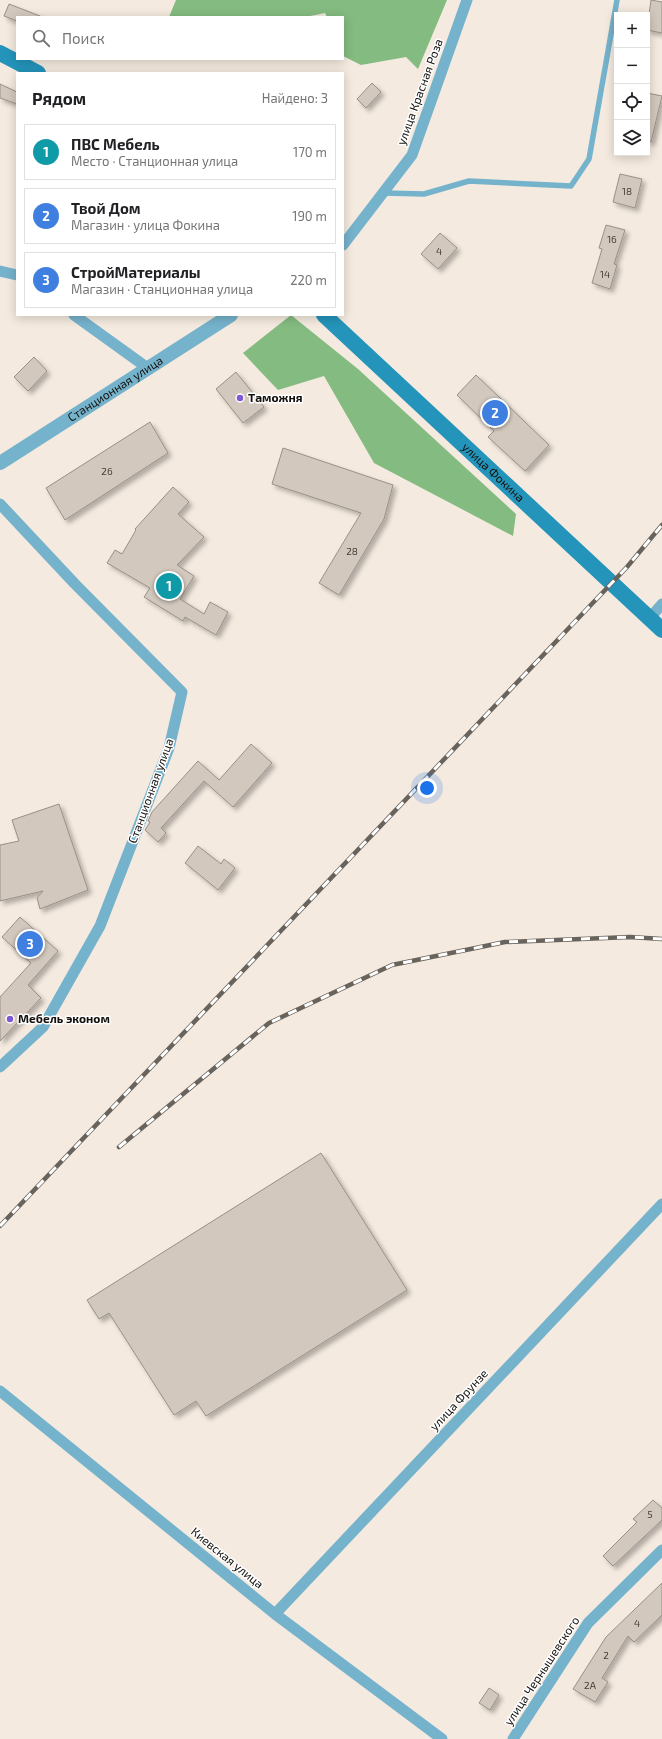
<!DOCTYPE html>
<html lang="ru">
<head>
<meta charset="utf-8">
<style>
  body { margin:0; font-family:"Exo 2",sans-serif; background:#f6f6f6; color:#202124 }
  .controls { position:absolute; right:12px; top:12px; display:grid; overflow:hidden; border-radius:0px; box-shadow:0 2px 10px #0003 }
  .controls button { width:36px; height:36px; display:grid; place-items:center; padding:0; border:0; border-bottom:1px solid #e0e0e0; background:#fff; color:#202124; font:20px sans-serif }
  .you { position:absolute; left:427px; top:788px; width:14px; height:14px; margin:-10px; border:3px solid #fff; border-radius:50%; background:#1a73e8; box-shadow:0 0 0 6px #1a73e833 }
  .badge { display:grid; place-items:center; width:26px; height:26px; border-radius:50%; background:#ea580c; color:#fff; font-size:13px; font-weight:700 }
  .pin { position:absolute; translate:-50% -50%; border:2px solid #fff; box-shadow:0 1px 4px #0006 }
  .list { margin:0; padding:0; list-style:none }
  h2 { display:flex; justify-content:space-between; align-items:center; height:52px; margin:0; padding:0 16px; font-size:17px }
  h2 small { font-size:13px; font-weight:400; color:#757577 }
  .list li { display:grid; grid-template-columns:26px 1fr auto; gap:12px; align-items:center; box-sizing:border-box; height:56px; margin:0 8px 8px; padding:0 8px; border:1px solid #e0e0e0; border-radius:0px }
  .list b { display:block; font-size:15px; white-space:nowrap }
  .list p { margin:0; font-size:13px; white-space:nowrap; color:#757577 }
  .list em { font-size:13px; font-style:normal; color:#757577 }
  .icon { flex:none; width:22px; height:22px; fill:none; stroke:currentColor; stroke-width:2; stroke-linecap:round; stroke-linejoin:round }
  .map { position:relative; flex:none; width:662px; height:1739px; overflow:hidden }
  .search { position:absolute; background:#fff; box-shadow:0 2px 10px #0003; left:16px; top:16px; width:328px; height:44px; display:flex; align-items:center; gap:10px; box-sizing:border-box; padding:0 14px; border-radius:0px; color:#757577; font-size:15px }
  .panel { position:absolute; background:#fff; box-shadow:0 2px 10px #0003; left:16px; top:72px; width:328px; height:244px; border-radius:0px }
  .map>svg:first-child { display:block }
  .forest { fill:#84bb80 }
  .building { fill:#d2c8bd; stroke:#999086; filter:url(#shadow) }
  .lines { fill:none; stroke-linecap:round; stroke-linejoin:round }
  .service { stroke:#75b2cb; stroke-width:5.5 }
  .minor { stroke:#75b2cb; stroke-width:11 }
  .tertiary { stroke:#75b2cb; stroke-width:14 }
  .secondary { stroke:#2494ba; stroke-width:16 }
  .rail-casing { stroke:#68635c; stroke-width:4.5 }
  .rail { stroke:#fff; stroke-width:3; stroke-dasharray:9; stroke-linecap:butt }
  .poi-dot { fill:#7f58d2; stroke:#fff; stroke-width:1.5 }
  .labels { text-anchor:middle; stroke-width:3; stroke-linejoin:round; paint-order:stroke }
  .number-label { font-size:10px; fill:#443f39 }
  .street-label { font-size:12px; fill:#14110d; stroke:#fff }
  .poi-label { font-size:12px; font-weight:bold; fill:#14110d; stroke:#fff; text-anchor:start }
</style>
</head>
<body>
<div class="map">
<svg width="662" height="1739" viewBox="0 0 662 1739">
  <defs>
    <filter id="shadow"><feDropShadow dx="3.5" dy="3.5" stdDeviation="2" flood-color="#0004"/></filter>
  </defs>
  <rect width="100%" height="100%" fill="#f4eadf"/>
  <path class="forest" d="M176,0H447L418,69L406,57L361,65L343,56V17H327L325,13L305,17H169Z
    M291,315L358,369L516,514L513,536L374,463L324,376L278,390L243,353Z"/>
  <path class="building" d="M651,0L662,2V33L647,30Z
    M9,4L40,16L39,17H17V21L4,16Z
    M372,83L381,92L366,108L357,99Z
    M0,84L17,92V104L0,98Z
    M647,93L662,96L651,142L647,141Z
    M620,174L642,179L635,208L613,202Z
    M606,225L625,230L614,264L617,265L610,289L592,283L602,249L599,248Z
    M440,233L457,248L438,269L421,254Z
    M34,357L47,371L28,391L14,377Z
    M236,372L264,407L243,423L216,389Z
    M476,375L549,445L525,471L488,437L494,431L457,395Z
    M150,422L168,453L65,520L46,488Z
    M283,448L393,485L384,519L339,595L319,583L361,513L272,484Z
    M173,487L189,502L178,514L204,537L177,565L194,576L180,599L204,614L210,602L228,612L216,635L185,617L183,621L144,597L150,588L107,563L115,550L122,554L136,530L135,529Z
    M251,744L272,763L233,807L204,781L161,828L166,833L158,842L145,830L150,822L148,821L152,812L198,761L219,780Z
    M59,804L88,890L40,909L37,898L43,891L0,901V845L19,841L12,820Z
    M198,846L221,864L224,859L235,868L218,890L185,863Z
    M20,917L58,951L28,985L41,998L0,1041V997L31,963L2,937Z
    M321,1153L407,1290L206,1416L196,1401L174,1415L109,1313L99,1319L87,1300Z
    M653,1500L662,1508V1520L613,1566L603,1556L637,1522L633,1519Z
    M662,1583V1615L634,1642L628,1636L602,1678L608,1682L595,1702L573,1689L606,1637Z
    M489,1688L499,1695L490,1710L479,1703Z"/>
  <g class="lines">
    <path class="service" d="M383,193L424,194L469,181L571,186L589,159L617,0"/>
    <path class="minor" d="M343,245L412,155L467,0
      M0,271L17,275
      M74,315L149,369
      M0,504L75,584L182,692L169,748L100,926L43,1027L0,1067
      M649,619L662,604
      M0,1391L275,1614L442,1739
      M275,1614L662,1204
      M513,1739L588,1623L662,1550"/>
    <path class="tertiary" id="s1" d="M0,463L231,315"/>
    <g class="secondary">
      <path d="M0,53L38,73"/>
      <path id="s2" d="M324,315L662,630"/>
    </g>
    <defs>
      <path id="rail" d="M119,1147L269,1023L392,965L505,942L630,937L662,939
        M0,1226L627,567L662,525"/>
    </defs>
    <use href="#rail" class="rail-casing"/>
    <use href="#rail" class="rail"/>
  </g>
  <g class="poi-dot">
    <circle cx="240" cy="398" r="4"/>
    <circle cx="10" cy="1019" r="4"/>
  </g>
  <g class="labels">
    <g class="number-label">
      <text x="627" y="195">18</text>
      <text x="612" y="243">16</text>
      <text x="439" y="255">4</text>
      <text x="605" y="278">14</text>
      <text x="107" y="475">26</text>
      <text x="352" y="555">28</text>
      <text x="650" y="1518">5</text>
      <text x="637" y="1627">4</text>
      <text x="606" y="1659">2</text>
      <text x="590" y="1689">2А</text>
    </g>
    <g class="street-label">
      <text transform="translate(420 92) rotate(-70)" y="4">улица Красная Роза</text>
      <text dy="4" stroke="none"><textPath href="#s1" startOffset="137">Станционная улица</textPath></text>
      <text dy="4" stroke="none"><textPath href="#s2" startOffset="231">улица Фокина</textPath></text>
      <text transform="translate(151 791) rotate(-70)" y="4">Станционная улица</text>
      <text transform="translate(459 1400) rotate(-47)" y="4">улица Фрунзе</text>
      <text transform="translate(227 1558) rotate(39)" y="4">Киевская улица</text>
      <text transform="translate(542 1671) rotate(-57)" y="4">улица Чернышевского</text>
    </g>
    <g class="poi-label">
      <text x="248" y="402">Таможня</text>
      <text x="18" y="1023">Мебель эконом</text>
    </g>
  </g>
</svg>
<div class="controls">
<button>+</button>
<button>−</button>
<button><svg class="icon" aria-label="locate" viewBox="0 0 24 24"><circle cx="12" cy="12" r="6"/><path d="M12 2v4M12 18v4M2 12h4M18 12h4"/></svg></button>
<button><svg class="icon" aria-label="layers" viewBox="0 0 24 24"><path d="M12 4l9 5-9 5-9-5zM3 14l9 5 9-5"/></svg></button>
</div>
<div class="you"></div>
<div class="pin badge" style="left:169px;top:586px;background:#0f9aa8">1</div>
<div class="pin badge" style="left:495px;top:413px;background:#3f7fe0">2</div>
<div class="pin badge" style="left:30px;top:944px;background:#3f7fe0">3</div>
<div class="search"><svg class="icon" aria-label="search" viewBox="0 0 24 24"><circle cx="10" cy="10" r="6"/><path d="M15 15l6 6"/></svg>Поиск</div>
<section class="panel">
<h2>Рядом<small>Найдено: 3</small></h2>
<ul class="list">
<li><span class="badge" style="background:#0f9aa8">1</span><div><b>ПВС Мебель</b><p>Место · Станционная улица</p></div><em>170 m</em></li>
<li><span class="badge" style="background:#3f7fe0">2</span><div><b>Твой Дом</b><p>Магазин · улица Фокина</p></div><em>190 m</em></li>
<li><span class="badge" style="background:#3f7fe0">3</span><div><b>СтройМатериалы</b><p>Магазин · Станционная улица</p></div><em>220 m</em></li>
</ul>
</section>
</div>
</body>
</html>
